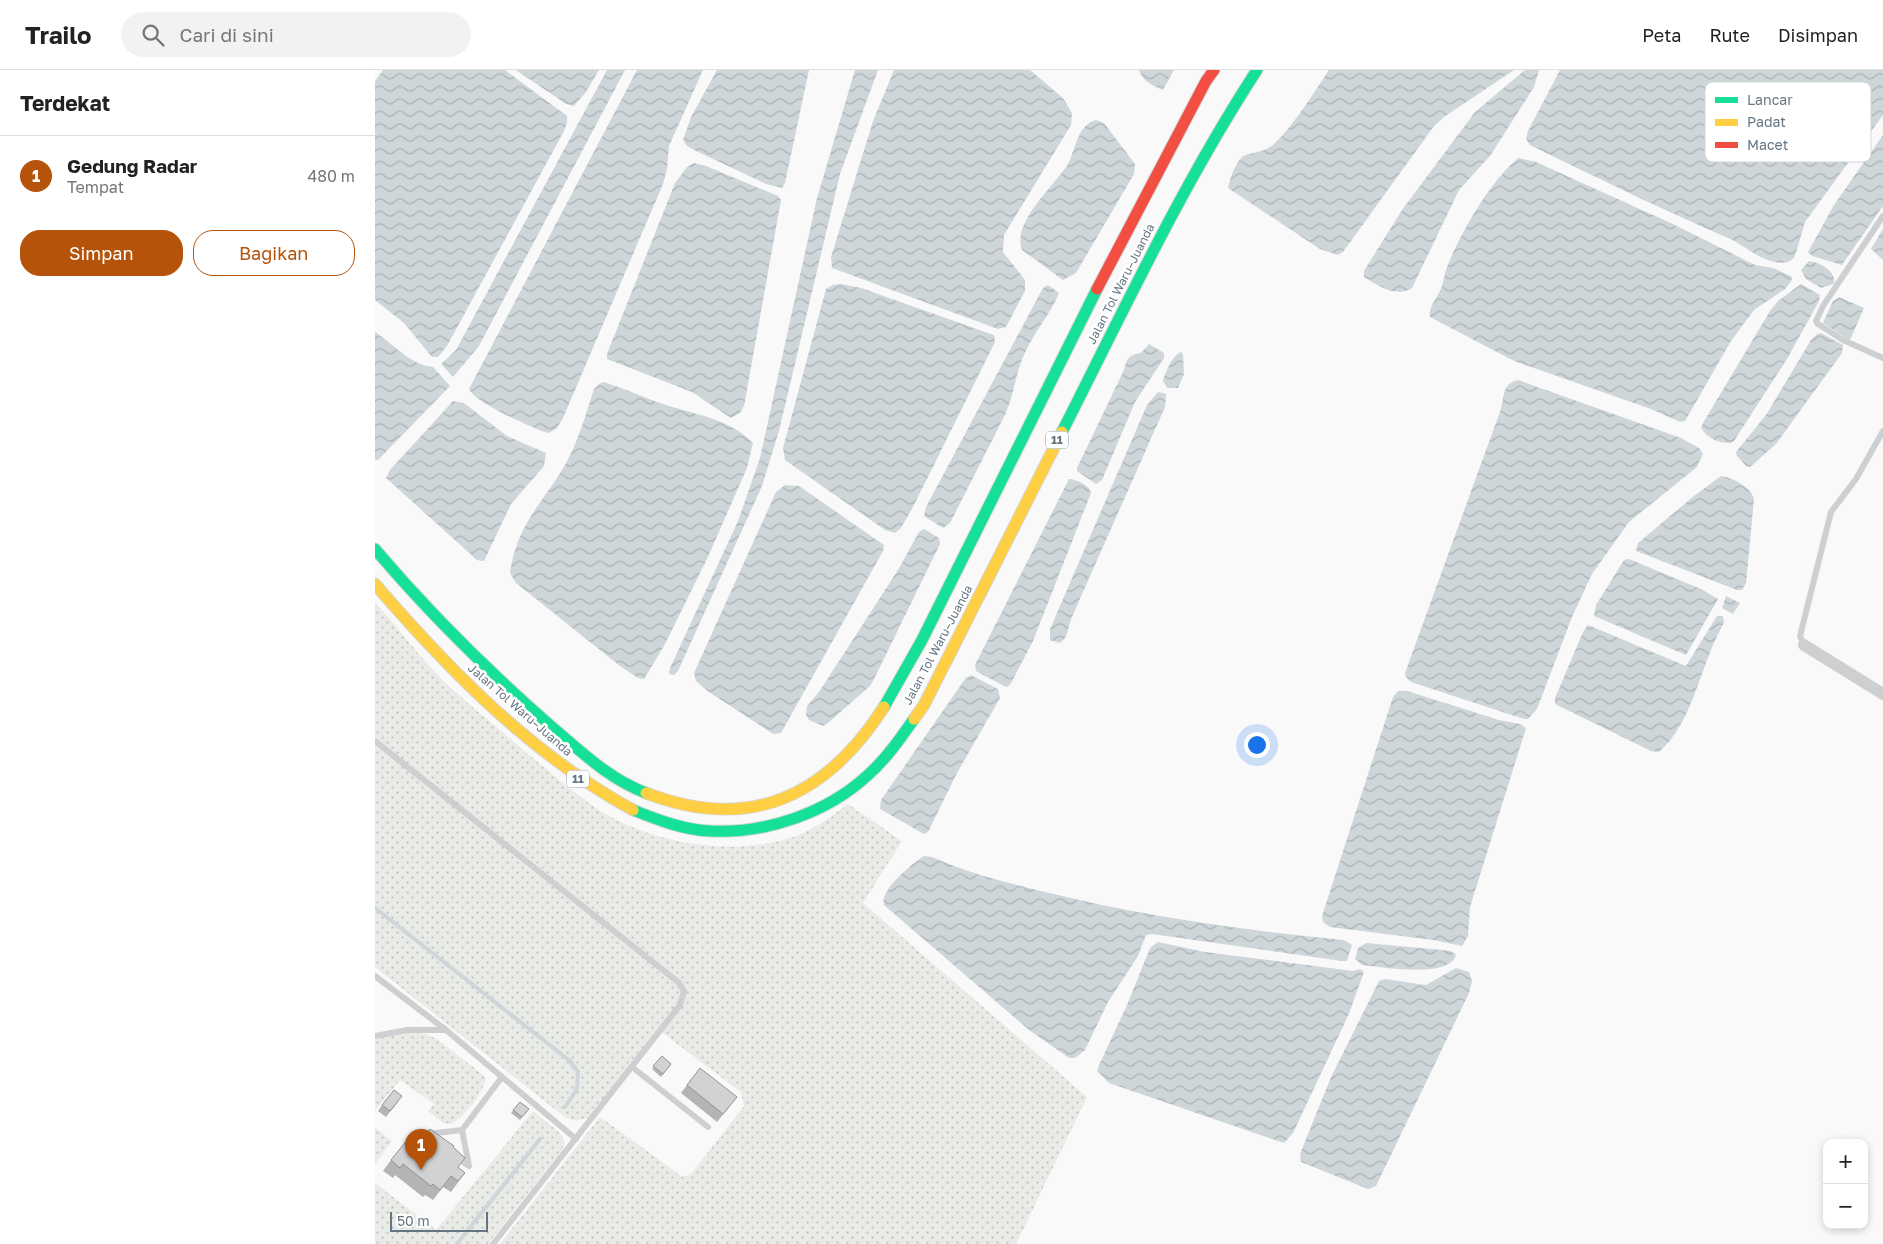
<!DOCTYPE html>
<html lang="id">
<head>
<meta charset="utf-8">
<style>
  body { margin:0; font-family:"Golos Text",sans-serif; background:#f2f2f2; color:#222 }
  .controls { position:absolute; right:15px; bottom:15px; display:grid; overflow:hidden; border-radius:10px; box-shadow:0 2px 8px #0003 }
  .controls button { width:45px; height:45px; display:grid; place-items:center; padding:0; border:0; border-bottom:1px solid #e0e0e0; background:#fff; color:#222; font:25px sans-serif }
  .scale { position:absolute; left:15px; bottom:12px; width:98px; box-sizing:border-box; padding-left:5px; border:2px solid #657683; border-top:0; font-size:14px; line-height:18px; white-space:nowrap; color:#657683; -webkit-text-stroke:4px #fff; paint-order:stroke }
  .you { position:absolute; left:881px; top:674px; width:18px; height:18px; margin:-12px; border:4px solid #fff; border-radius:50%; background:#1a73e8; box-shadow:0 0 0 8px #1a73e833 }
  .badge { display:grid; place-items:center; width:32px; height:32px; border-radius:50%; background:#b45309; color:#fff; font-size:16px; font-weight:700 }
  .pin { position:absolute; translate:-50% -41px; filter:drop-shadow(0 1px 2px #0008) }
  .pin::after { content:''; position:absolute; top:26px; width:18px; height:15px; background:inherit; clip-path:polygon(0 0,100% 0,50% 100%) }
  .list { margin:0; padding:0; list-style:none }
  h2 { display:flex; justify-content:space-between; align-items:center; height:65px; margin:0; padding:0 20px; font-size:21px }
  h2 small { font-size:16px; font-weight:400; color:#767676 }
  .list li { display:grid; grid-template-columns:32px 1fr auto; gap:15px; align-items:center; box-sizing:border-box; height:80px; padding:0 20px; border-top:1px solid #e0e0e0 }
  .list b { display:block; font-size:19px; white-space:nowrap }
  .list p { margin:0; font-size:16px; white-space:nowrap; color:#767676 }
  .list em { font-size:16px; font-style:normal; color:#767676 }
  .actions { display:flex; gap:10px; padding:15px 20px }
  .actions a { flex:1; padding:11px 0; border:1px solid #b45309; border-radius:20px; text-align:center; font-size:18px; color:#b45309 }
  .actions .main { background:#b45309; color:#fff }
  .icon { flex:none; width:28px; height:28px; fill:none; stroke:currentColor; stroke-width:2; stroke-linecap:round; stroke-linejoin:round }
  .map { position:relative; flex:none; width:1508px; height:1174px; overflow:hidden }
  header { display:flex; align-items:center; gap:30px; box-sizing:border-box; height:70px; padding:0 25px; background:#fff; border-bottom:1px solid #e0e0e0 }
  header strong { font-size:24px }
  nav { display:flex; gap:28px; margin-inline-start:auto; font-size:18px }
  .search { width:350px; height:45px; background:#f2f2f2; display:flex; align-items:center; gap:12px; box-sizing:border-box; padding:0 18px; border-radius:28px; color:#767676; font-size:19px }
  main { display:flex }
  aside { flex:1; background:#fff }
  .map>svg:first-child { display:block }
  .grass { fill:url(#grass-dots) }
  .water { fill:url(#water-waves) }
  .lines { fill:none; stroke-linecap:round; stroke-linejoin:round }
  .stream { stroke:#ced6d9; stroke-width:4 }
  .fast-casing { stroke:#d5d6d6; stroke-width:13 }
  .slow-casing { stroke:#d5d6d6; stroke-width:13 }
  .jam-casing { stroke:#d5d6d6; stroke-width:13 }
  .lane { stroke:#cecfd0; stroke-width:6 }
  .street { stroke:#cecfd0; stroke-width:12 }
  .fast { stroke:#16e098; stroke-width:11 }
  .slow { stroke:#ffcf43; stroke-width:11 }
  .jam { stroke:#f24e42; stroke-width:11 }
  .wall { fill:#b3b5b5 }
  .building { fill:#d0d2d3; stroke:#929394 }
  .labels { text-anchor:middle; stroke-width:5; stroke-linejoin:round; paint-order:stroke }
  .shield { fill:#fff; stroke:#939fa8; stroke-width:1 }
  .shield-label { font-size:11px; font-weight:bold; fill:#657683 }
  .street-label { font-size:12px; fill:#657683; stroke:#fff }
  .key { fill:#fff; stroke:#d1d6da; stroke-width:1 }
  .key-label { font-size:14px; fill:#657683 }
</style>
</head>
<body>
<header>
<strong>Trailo</strong>
<div class="search"><svg class="icon" aria-label="search" viewBox="0 0 24 24"><circle cx="10" cy="10" r="6"/><path d="M15 15l6 6"/></svg>Cari di sini</div>
<nav><a>Peta</a><a>Rute</a><a>Disimpan</a></nav>
</header>
<main>
<aside>
<h2>Terdekat<small></small></h2>
<ul class="list">
<li><span class="badge">1</span><div><b>Gedung Radar</b><p>Tempat</p></div><em>480 m</em></li>
</ul>
<div class="actions"><a class="main">Simpan</a><a>Bagikan</a></div>
</aside>
<div class="map">
<svg width="1508" height="1174" viewBox="0 0 1508 1174">
  <defs>
    <pattern id="grass-dots" width="8" height="8" patternUnits="userSpaceOnUse" patternTransform="scale(1.25)"><rect width="8" height="8" fill="#e8ebe6"/><path d="M2 2h.1M6 6h.1" fill="none" stroke="#c0c3c0" stroke-width="1.8" stroke-linecap="round"/></pattern>
    <pattern id="water-waves" width="16" height="10" patternUnits="userSpaceOnUse" patternTransform="scale(1.25)"><rect width="16" height="10" fill="#ced6d9"/><path d="M0 5q4-4 8 0t8 0" fill="none" stroke="#abb2b5"/></pattern>
  </defs>
  <rect width="100%" height="100%" fill="#f9f9f9"/>
  <path class="grass" d="M0,532C25,560 48,592 75,617C98,639 124,658 147,679C172,699 195,720 221,738C278,776 376,792 438,758C450,752 462,742 473,734L527,771L488,833L712,1027L641,1174H125L225,1047L308,1107L316,1104L369,1036L366,1022L285,961L218,1047L201,1051L191,1048L0,897Z
    M42,961L62,969L111,1007C108,1025 91,1044 77,1054L68,1053L53,1041L59,1034L25,1010L0,1041V969L19,963Z
    M158,1041L184,1062L190,1072L187,1080L113,1174H0V1113L61,1160Z
    M0,1058L17,1071L0,1094Z"/>
  <path class="water" d="M8,0H130L192,46V53L189,61L72,276L63,287H57L29,253L0,230V11Z
    M141,0H224L211,22L199,36L191,34Z
    M232,0H250L104,276L78,307L66,294L81,280Z
    M262,0H328L294,76L292,99L288,114L188,348L182,358L174,363L166,361C149,353 102,334 94,319Z
    M342,0H434L410,113L407,118L391,114L321,81L312,76L308,70L316,47Z
    M480,0H503L465,104L404,361L387,416L303,601L299,605L294,604L295,598L363,451L385,388L442,128Z
    M519,0H655L688,28L697,43L696,55L629,165L628,182L650,210V221L631,257L623,259L457,198L456,187L498,51Z
    M764,0H799L788,20C778,16 767,11 764,0Z
    M954,0H1139L1069,47L1059,56L968,182L963,185L945,179L853,118C855,108 860,94 867,87C871,83 888,83 898,75C917,58 940,21 954,0Z
    M1150,0H1164L1159,17L1115,86L1084,120L1037,218C1022,228 1003,216 989,207V201L1027,140L1100,42Z
    M1185,0H1508V45L1430,152L1420,186C1415,194 1405,194 1396,191C1381,187 1367,174 1353,168C1286,139 1220,107 1155,75L1151,69L1153,61Z
    M721,50L729,53L760,94L759,104L701,203L688,210L647,180C636,153 680,115 693,94C701,79 702,55 721,50Z
    M1508,65V136L1467,195L1437,186L1433,182L1459,135Z
    M1143,88L1161,92L1300,155L1380,195L1398,198L1416,206L1417,210L1410,219L1379,240L1356,271L1310,351L1305,352L1276,339L1139,291L1055,247C1053,237 1062,228 1066,219C1069,212 1069,204 1072,197C1086,162 1114,113 1143,88Z
    M319,93L331,96L403,126L406,130L369,336L365,343L356,348L317,322L232,289V284L300,113L312,97Z
    M1508,159V190L1496,179Z
    M1434,191C1444,192 1462,201 1459,214L1446,218L1431,209L1426,200Z
    M466,214L486,218L613,263L619,265L620,272L538,437L526,458L520,463L510,460L410,390L408,378L451,219L458,215Z
    M1426,214L1445,225L1444,231L1412,289L1359,371L1356,373C1344,373 1333,369 1326,358L1328,353L1395,241L1403,231Z
    M673,215L684,223C675,245 658,263 649,285C640,304 639,326 630,345L575,453L568,458L549,446L551,437L668,218Z
    M1464,227L1489,238L1476,268L1474,270L1448,253L1458,231Z
    M0,262C17,273 37,296 58,297L75,316L3,390H0Z
    M1446,263L1468,275L1467,283L1401,374L1375,397L1371,396L1362,386L1361,382L1391,345L1436,270L1442,264Z
    M774,274L789,283V288L760,332L727,410L721,414L702,401V398L749,300C752,288 754,285 766,283Z
    M806,282L808,284L809,304L803,318H792L788,311C790,302 798,285 806,282Z
    M1143,310L1306,368L1324,378L1328,384L1322,397L1254,452L1217,504L1197,547L1162,639L1153,649H1149L1036,612L1031,607L1030,603L1126,339C1129,326 1128,313 1143,310Z
    M229,312C250,319 270,328 291,335C322,345 355,349 378,373L372,398L332,489L289,576L269,609L263,608L245,596L141,513L135,503C143,452 166,436 190,395C203,372 211,344 219,319L224,314Z
    M783,322L791,324L790,337L696,549L691,567L685,573L675,570V559L772,335Z
    M78,331L89,333L132,366L171,383L169,396L136,434L109,491L102,490L11,408L15,400Z
    M1346,406C1358,408 1376,417 1379,429L1371,513L1367,520H1362L1261,481L1263,473L1319,426Z
    M694,409C702,410 715,415 716,423L658,571L635,615L631,617L601,601L600,595Z
    M410,415L424,416L509,475L508,481L406,663L398,664L334,622L321,611L319,603L401,422Z
    M549,459L564,468L565,474L500,607L495,616L453,653L448,656L434,650L431,645L432,636L444,622L523,500L544,462Z
    M1254,489L1326,519L1343,529L1311,585L1219,546L1221,535L1249,490Z
    M1351,526L1365,533L1358,544L1347,538Z
    M1342,546H1348L1349,553C1326,591 1319,652 1284,682L1276,681L1180,634V628L1208,562L1213,555L1311,596Z
    M596,605L623,619L625,628L582,703L553,762L549,764L505,739L506,730L590,609Z
    M1023,621H1032L1124,650L1145,654L1151,658L1095,837L1093,866L1087,876L1058,870L955,857L948,852L947,846L1018,627Z
    M549,786L557,787C593,803 629,812 666,821C766,846 867,860 969,870L977,875L972,891H967L777,864L771,865L763,886L733,932L710,980L700,988H694L654,960L509,835C504,820 537,794 549,786Z
    M783,872L830,882L978,901L985,899L989,902L973,946L918,1063L909,1073L734,1013L722,1001L724,995L752,935L775,878Z
    M991,873L1067,880L1076,881L1081,885C1074,909 1007,897 987,895L980,889L983,878Z
    M1081,898L1094,902L1097,911L1094,923L1001,1116L993,1119L926,1092L925,1084L956,1007L1004,911L1010,909L1051,915Z"/>
  <g class="lines">
    <path class="stream" d="M0,838L195,991L203,1002L202,1019L190,1037
      M82,1174L165,1069"/>
    <defs>
      <path id="fast" d="M687,362C749,240 807,115 882,0
        M0,479C55,544 114,602 178,658C208,683 234,709 271,723
        M509,637L547,570L722,219
        M258,740C283,750 309,760 335,761C391,764 452,743 493,705C511,689 525,669 539,649"/>
      <path id="slow" d="M0,514C75,601 157,685 258,740
        M539,649L549,635L687,362
        M271,723C375,763 451,727 509,637"/>
      <path id="jam" d="M722,219L831,11L839,0"/>
    </defs>
    <use href="#fast" class="fast-casing"/>
    <use href="#slow" class="slow-casing"/>
    <use href="#jam" class="jam-casing"/>
    <path class="lane" d="M1508,146L1448,236L1441,251L1443,254L1468,270L1508,288
      M1429,575L1425,566L1456,442L1481,409L1508,361
      M0,671L303,912L309,921L305,935L118,1174
      M0,906L71,960L201,1069
      M0,966L32,960H71
      M257,997L333,1057
      M87,1060L94,1096
      M52,1064L87,1060L127,1007
      M82,1088L94,1096"/>
    <path class="street" d="M1429,575L1508,624"/>
    <use href="#fast" class="fast"/>
    <use href="#slow" class="slow"/>
    <use href="#jam" class="jam"/>
  </g>
  <path class="wall" d="M287,986L296,994L286,1007L277,999Z
    M312,1015L356,1035L342,1052L306,1023Z
    M23,1032L11,1047L3,1041L7,1035Z
    M145,1032L154,1039L145,1050L136,1043Z
    M40,1077L78,1078L83,1098L90,1103L76,1122L68,1117L58,1130L50,1125L48,1127L20,1105L18,1108L8,1101L16,1090Z"/>
  <path class="building" d="M287,986L296,994L288,1004L278,996Z
    M325,998L362,1027L348,1044L312,1015Z
    M19,1020L27,1026L15,1041L7,1035Z
    M145,1032L154,1039L147,1047L138,1040Z
    M55,1059L79,1076L78,1077L90,1088L83,1097L90,1103L83,1111L76,1106L65,1120L58,1114L56,1116L28,1094L25,1098L16,1090L32,1070L40,1077Z"/>
  <g class="labels">
    <g class="shield">
      <rect x="671" y="361.5" width="22" height="17" rx="4"/>
      <rect x="192" y="700.5" width="22" height="17" rx="4"/>
    </g>
    <g class="shield-label">
      <text x="682" y="374">11</text>
      <text x="203" y="713">11</text>
    </g>
    <g class="street-label">
      <text transform="translate(746 214) rotate(-63)" y="4">Jalan Tol Waru–Juanda</text>
      <text transform="translate(563 575) rotate(-62)" y="4">Jalan Tol Waru–Juanda</text>
      <text transform="translate(145 640) rotate(41)" y="4">Jalan Tol Waru–Juanda</text>
    </g>
  </g>
  <rect x="1330" y="12" width="166" height="80" rx="8" class="key"/>
  <rect x="1340" y="27" width="23" height="6" fill="#16e098"/>
  <rect x="1340" y="49" width="23" height="7" fill="#ffcf43"/>
  <rect x="1340" y="72" width="23" height="6" fill="#f24e42"/>
  <g class="key-label">
    <text x="1372" y="35">Lancar</text>
    <text x="1372" y="57">Padat</text>
    <text x="1372" y="80">Macet</text>
  </g>
</svg>
<div class="controls">
<button>+</button>
<button>−</button>
</div>
<div class="scale">50 m</div>
<div class="you"></div>
<div class="pin badge" style="left:46px;top:1100px">1</div>
</div>
</main>
</body>
</html>
